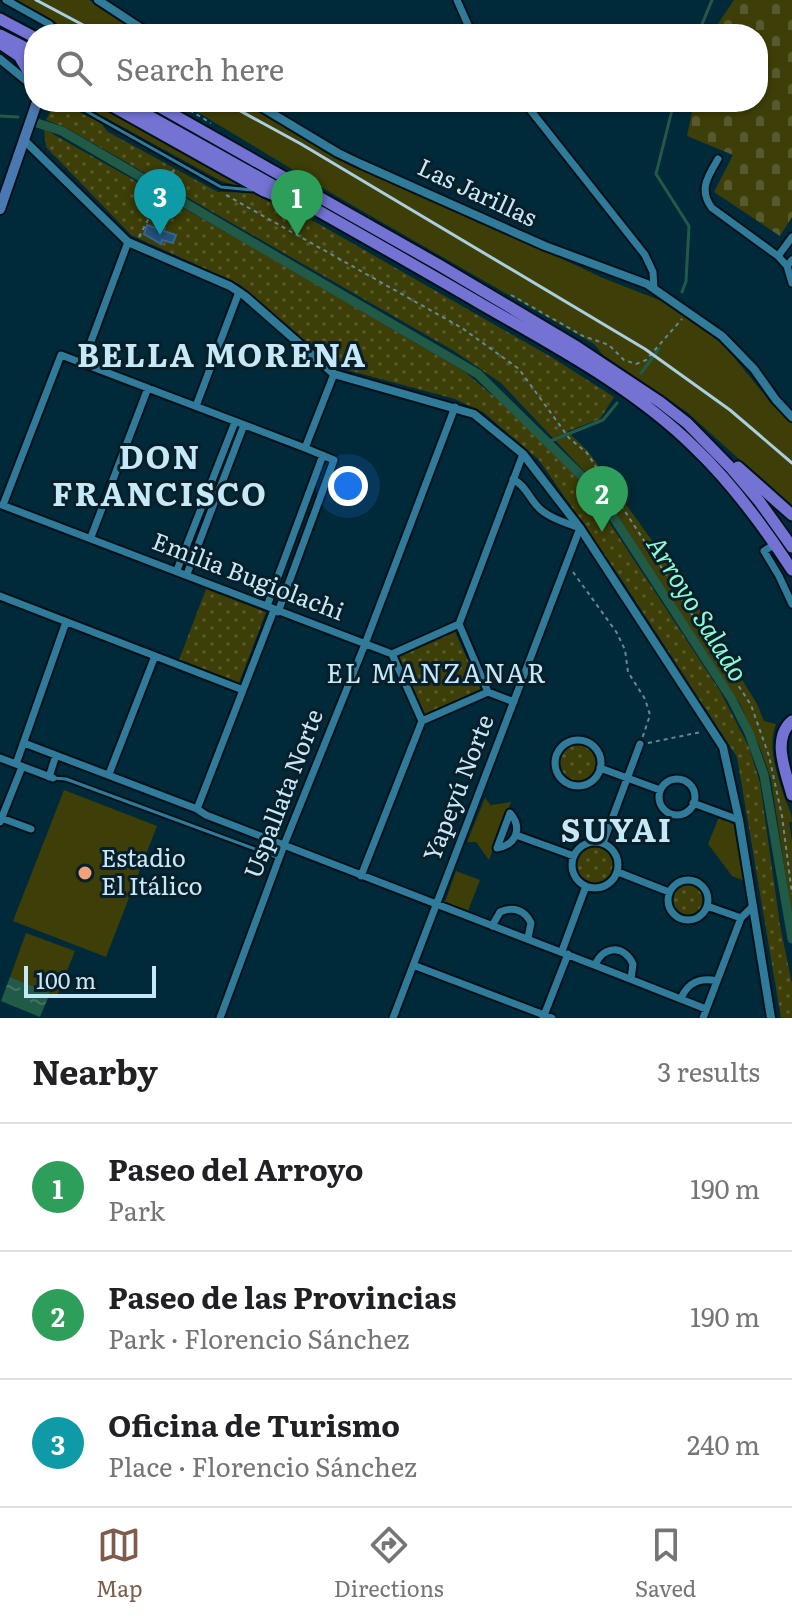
<!DOCTYPE html>
<html lang="en">
<head>
<meta charset="utf-8">
<style>
  body { margin:0; font-family:Literata,serif; background:#f6f6f6; color:#202124 }
  .scale { position:absolute; left:24px; bottom:20px; width:132px; box-sizing:border-box; padding-left:8px; border:4px solid #c6e9fa; border-top:0; font-size:22px; line-height:28px; white-space:nowrap; color:#c6e9fa; -webkit-text-stroke:6px #081f29; paint-order:stroke }
  .you { position:absolute; left:348px; top:486px; width:28px; height:28px; margin:-20px; border:6px solid #fff; border-radius:50%; background:#1a73e8; box-shadow:0 0 0 12px #1a73e833 }
  .badge { display:grid; place-items:center; width:52px; height:52px; border-radius:50%; background:#7e5b4a; color:#fff; font-size:26px; font-weight:700 }
  .pin { position:absolute; translate:-50% -66px; filter:drop-shadow(0 2px 4px #0008) }
  .pin::after { content:''; position:absolute; top:42px; width:28px; height:24px; background:inherit; clip-path:polygon(0 0,100% 0,50% 100%) }
  .list { margin:0; padding:0; list-style:none }
  h2 { display:flex; justify-content:space-between; align-items:center; height:104px; margin:0; padding:0 32px; font-size:34px }
  h2 small { font-size:26px; font-weight:400; color:#757577 }
  .list li { display:grid; grid-template-columns:52px 1fr auto; gap:24px; align-items:center; box-sizing:border-box; height:128px; padding:0 32px; border-top:2px solid #e0e0e0 }
  .list b { display:block; font-size:30px; white-space:nowrap }
  .list p { margin:0; font-size:26px; white-space:nowrap; color:#757577 }
  .list em { font-size:26px; font-style:normal; color:#757577 }
  .icon { flex:none; width:44px; height:44px; fill:none; stroke:currentColor; stroke-width:2; stroke-linecap:round; stroke-linejoin:round }
  .map { position:relative; flex:none; width:792px; height:1018px; overflow:hidden }
  .search { position:absolute; background:#fff; box-shadow:0 2px 6px #0004; left:24px; right:24px; top:24px; height:88px; display:flex; align-items:center; gap:20px; box-sizing:border-box; padding:0 28px; border-radius:32px; color:#757577; font-size:30px }
  .sheet { height:488px; background:#fff }
  nav { display:flex; justify-content:space-around; align-items:center; box-sizing:border-box; height:112px; border-top:2px solid #e0e0e0; background:#fff; font-size:22px; color:#757577 }
  nav a { display:grid; justify-items:center; gap:4px }
  nav .on { color:#7e5b4a }
  .map>svg:first-child { display:block }
  .green { fill:#3e3e08 }
  .cemetery { fill:url(#cemetery-stones) }
  .park { fill:url(#park-dots) }
  .water { fill:url(#water-ripples) }
  .lines { fill:none; stroke-linecap:round; stroke-linejoin:round }
  .stream { stroke:#225a48; stroke-width:3 }
  .canal { stroke:#225a48; stroke-width:9 }
  .building { fill:#24527c; stroke:#386692; stroke-width:2 }
  .service-casing { stroke:#00111a; stroke-width:7 }
  .minor-casing { stroke:#00111a; stroke-width:11 }
  .tertiary-casing { stroke:#00111a; stroke-width:12 }
  .secondary-casing { stroke:#00111a; stroke-width:14 }
  .trunk-casing { stroke:#00111a; stroke-width:15 }
  .path { stroke:#628998; stroke-width:2; stroke-dasharray:4 4; stroke-linecap:butt }
  .service { stroke:#307b9a; stroke-width:3 }
  .minor { stroke:#307b9a; stroke-width:7 }
  .tertiary { stroke:#307b9a; stroke-width:8 }
  .secondary { stroke:#4a78b0; stroke-width:10 }
  .trunk { stroke:#7473d4; stroke-width:11 }
  .rail { stroke:#abcfdf; stroke-width:3 }
  .poi-dot { fill:#f0a279; stroke:#081f29; stroke-width:3 }
  .labels { text-anchor:middle; stroke-width:6; stroke-linejoin:round; paint-order:stroke }
  .street-label { font-size:24px; fill:#c6e9fa; stroke:#081f29 }
  .poi-label { font-size:24px; fill:#c6e9fa; stroke:#081f29; text-anchor:start }
  .water-label { font-size:26px; font-style:italic; fill:#8bfbd4; stroke:#081f29 }
  .neighbourhood-label { font-size:26px; letter-spacing:2px; fill:#c6e9fa; stroke:#081f29 }
  .district-label { font-size:32px; font-weight:bold; letter-spacing:2px; fill:#c6e9fa; stroke:#081f29 }
</style>
</head>
<body>
<div class="map">
<svg width="792" height="1018" viewBox="0 0 792 1018">
  <defs>
    <pattern id="cemetery-stones" width="16" height="16" patternUnits="userSpaceOnUse" patternTransform="scale(2)"><rect width="16" height="16" fill="#3e3e08"/><path d="M2 7V4a2 2 0 0 1 4 0v3zM10 15v-3a2 2 0 0 1 4 0v3z" fill="#585a2d"/></pattern>
    <pattern id="park-dots" width="8" height="8" patternUnits="userSpaceOnUse" patternTransform="scale(2)"><rect width="8" height="8" fill="#3e3e08"/><path d="M2 2h.1M6 6h.1" fill="none" stroke="#585a2d" stroke-width="1.8" stroke-linecap="round"/></pattern>
    <pattern id="water-ripples" width="26" height="14" patternUnits="userSpaceOnUse" patternTransform="scale(2)"><rect width="26" height="14" fill="#225a48"/><path d="M2 4q2-2 4 0t4 0M15 11q2-2 4 0t4 0" fill="none" stroke="#417263"/></pattern>
  </defs>
  <rect width="100%" height="100%" fill="#002a39"/>
  <path class="green" d="M13,0H89L142,34H75Z
    M77,102H98L247,185L238,186L221,181Z
    M181,102H248L349,165L402,184L603,278L672,305L706,329L728,350L773,405L792,423V507L687,412L603,355L594,344L338,197Z
    M567,431L588,451L688,591L757,704L764,721L776,724C767,746 777,775 784,796C787,805 792,812 792,822H789L792,841V917L771,779L760,748L740,704L598,486L552,437Z
    M64,790L157,826L106,957L13,921Z
    M485,798L491,805L511,802L489,860L476,842H467Z
    M719,817L736,825L745,881L732,876L708,844Z
    M456,871L480,880L468,911L445,902Z
    M26,933L75,951L57,996L10,977Z"/>
  <path class="cemetery" d="M734,0H792V217L780,236L714,192L733,155L687,136L694,102H758V34H711Z"/>
  <path class="park" d="M60,103L100,122L108,132L218,192L257,193L270,196L553,358L614,397L600,419L552,437L501,383L454,351L65,127L46,120L51,110Z
    M44,129L266,255L465,372L510,410L584,484L720,691L749,747L760,783L780,925L792,984V1018H781L737,757L622,580L539,460L483,412L455,399L336,367L239,284L131,235L46,147Z
    M206,589L266,612L239,683L179,660Z
    M455,632L481,689L425,714L399,657Z
    M559 763a19 19 0 1 1 38 0a19 19 0 1 1-38 0Z
    M576 865a19 19 0 1 1 38 0a19 19 0 1 1-38 0Z
    M673 900a15 15 0 1 1 30 0a15 15 0 1 1-30 0Z"/>
  <path class="water" d="M10,977L50,993L40,1017L1,1001Z"/>
  <g class="lines">
    <path class="stream" d="M698,34L712,0
      M674,102L656,174L689,226L686,281L682,292
      M0,116L18,117
      M641,373L659,349
      M548,442L603,420L617,403"/>
    <path class="canal" d="M37,123L62,131L156,186
      M166,192L478,374L595,489L731,698L749,733L764,775L792,939"/>
  </g>
  <path class="building" d="M147,225L176,235L173,243L162,240L161,244L144,234Z"/>
  <g class="lines">
    <defs>
      <path id="service" d="M70,102L221,187L252,190
        M53,778L66,779L279,858"/>
      <path id="minor" d="M6,0L49,24L59,34
        M457,0L472,34
        M524,102L645,255L653,272L654,289
        M718,159C708,176 698,190 712,208L778,256L787,266
        M778,256L792,237
        M792,260L787,266L792,283
        M83,363L128,242
        M196,406L239,292
        M305,448L334,374
        M2,505L392,654
        M3,505L61,355L305,448L334,460L278,612
        M91,537L148,388
        M775,544L764,551L779,576L792,604
        M177,570L235,422
        M187,574L244,425
        M0,596L243,690
        M267,606L323,455
        M459,624L488,692L422,721L392,654Z
        M459,624L523,454
        M488,692L514,702
        M555 763a23 23 0 1 1 46 0a23 23 0 1 1-46 0Z
        M24,743L197,809L206,815C373,880 540,943 706,1009
        M0,758L53,778
        M16,764L66,622
        M600,768L660,790
        M109,774L155,656
        M49,777L56,755
        M659 797a18 18 0 1 1 36 0a18 18 0 1 1-36 0Z
        M693,803L739,820
        M197,809L274,610
        M510,813C523,828 516,845 497,848Z
        M1,818L31,829
        M0,822L22,767
        M516,835L574,856
        M572 865a23 23 0 1 1 46 0a23 23 0 1 1-46 0Z
        M603,843L640,744
        M618,872L669,892
        M361,876L422,721
        M668 900a20 20 0 1 1 40 0a20 20 0 1 1-40 0Z
        M707,906L741,918
        M492,926L500,912C513,906 525,910 531,923L528,938
        M562,951L586,886
        M413,965L552,1018
        M595,965C604,945 624,945 633,964L631,979
        M681,999C687,983 700,977 717,981
        M220,1018L284,845L365,644L455,407
        M393,1018L580,528C567,523 549,518 539,508C529,498 526,486 513,479
        M543,1018L568,954
        M703,1018L741,918L753,906"/>
      <path id="tertiary" d="M98,0L150,34
        M0,59L34,87
        M253,102L338,153L361,164L545,246L647,284L722,336L754,369L776,400L792,417
        M24,140L128,242L230,286L245,296L334,374L474,414L523,454L580,528L723,747L739,820L771,1018"/>
      <path id="secondary" d="M0,209L37,102"/>
      <path id="trunk" d="M0,19L34,37
        M0,35L34,52
        M0,43L19,56L34,81
        M105,102L264,191L284,199
        M124,102C244,169 365,236 483,305C556,347 634,388 694,447C732,483 764,527 792,570
        M151,102L439,265L577,347L660,402L687,423L731,468L759,501L792,547
        M738,467L792,515
        M792,721C771,739 786,772 792,795"/>
    </defs>
    <use href="#service" class="service-casing"/>
    <use href="#minor" class="minor-casing"/>
    <use href="#tertiary" class="tertiary-casing"/>
    <use href="#secondary" class="secondary-casing"/>
    <use href="#trunk" class="trunk-casing"/>
    <path class="path" d="M176,102L211,123
      M226,195L462,328L519,369L569,438L587,453L751,705L769,756L782,816L792,894
      M139,237L175,168
      M511,295L583,336L609,345L624,360L636,364L646,360L682,319
      M573,572L617,633L625,650L628,672L645,699L650,715L642,739
      M648,743L701,732"/>
    <use href="#service" class="service"/>
    <use href="#minor" class="minor"/>
    <use href="#tertiary" class="tertiary"/>
    <use href="#secondary" class="secondary"/>
    <use href="#trunk" class="trunk"/>
    <path class="rail" d="M36,0L100,34
      M224,102L301,144L645,349L730,410L792,463"/>
  </g>
  <circle class="poi-dot" cx="85" cy="873" r="8"/>
  <g class="labels">
    <g class="street-label">
      <text transform="translate(477 193) rotate(25)" y="8">Las Jarillas</text>
      <text transform="translate(248 577) rotate(21)" y="8">Emilia Bugiolachi</text>
      <text transform="translate(459 788) rotate(-69)" y="8">Yapeyú Norte</text>
      <text transform="translate(284 794) rotate(-69)" y="8">Uspallata Norte</text>
    </g>
    <g class="poi-label">
      <text x="101" y="867">Estadio<tspan x="101" dy="28">El Itálico</tspan></text>
    </g>
    <g class="water-label">
      <text transform="translate(697 609) rotate(58)" y="9">Arroyo Salado</text>
    </g>
    <g class="neighbourhood-label">
      <text x="437" y="683">EL MANZANAR</text>
    </g>
    <g class="district-label">
      <text x="222" y="367">BELLA MORENA</text>
      <text x="160" y="469">DON<tspan x="160" dy="37">FRANCISCO</tspan></text>
      <text x="617" y="842">SUYAI</text>
    </g>
  </g>
</svg>
<div class="scale">100 m</div>
<div class="you"></div>
<div class="pin badge" style="left:297px;top:236px;background:#2e9e5b">1</div>
<div class="pin badge" style="left:602px;top:532px;background:#2e9e5b">2</div>
<div class="pin badge" style="left:160px;top:235px;background:#0f9aa8">3</div>
<div class="search"><svg class="icon" aria-label="search" viewBox="0 0 24 24"><circle cx="10" cy="10" r="6"/><path d="M15 15l6 6"/></svg>Search here</div>
</div>
<section class="sheet">
<h2>Nearby<small>3 results</small></h2>
<ul class="list">
<li><span class="badge" style="background:#2e9e5b">1</span><div><b>Paseo del Arroyo</b><p>Park</p></div><em>190 m</em></li>
<li><span class="badge" style="background:#2e9e5b">2</span><div><b>Paseo de las Provincias</b><p>Park · Florencio Sánchez</p></div><em>190 m</em></li>
<li><span class="badge" style="background:#0f9aa8">3</span><div><b>Oficina de Turismo</b><p>Place · Florencio Sánchez</p></div><em>240 m</em></li>
</ul>
</section>
<nav>
<a class="on"><svg class="icon" aria-label="map" viewBox="0 0 24 24"><path d="M3 6l6-2 6 2 6-2v14l-6 2-6-2-6 2zM9 4v14M15 6v14"/></svg>Map</a>
<a><svg class="icon" aria-label="directions" viewBox="0 0 24 24"><path d="M12 3l9 9-9 9-9-9zM9 14v-3h6M13 9l2 2-2 2"/></svg>Directions</a>
<a><svg class="icon" aria-label="saved" viewBox="0 0 24 24"><path d="M7 4h10v16l-5-4-5 4z"/></svg>Saved</a>
</nav>
</body>
</html>
